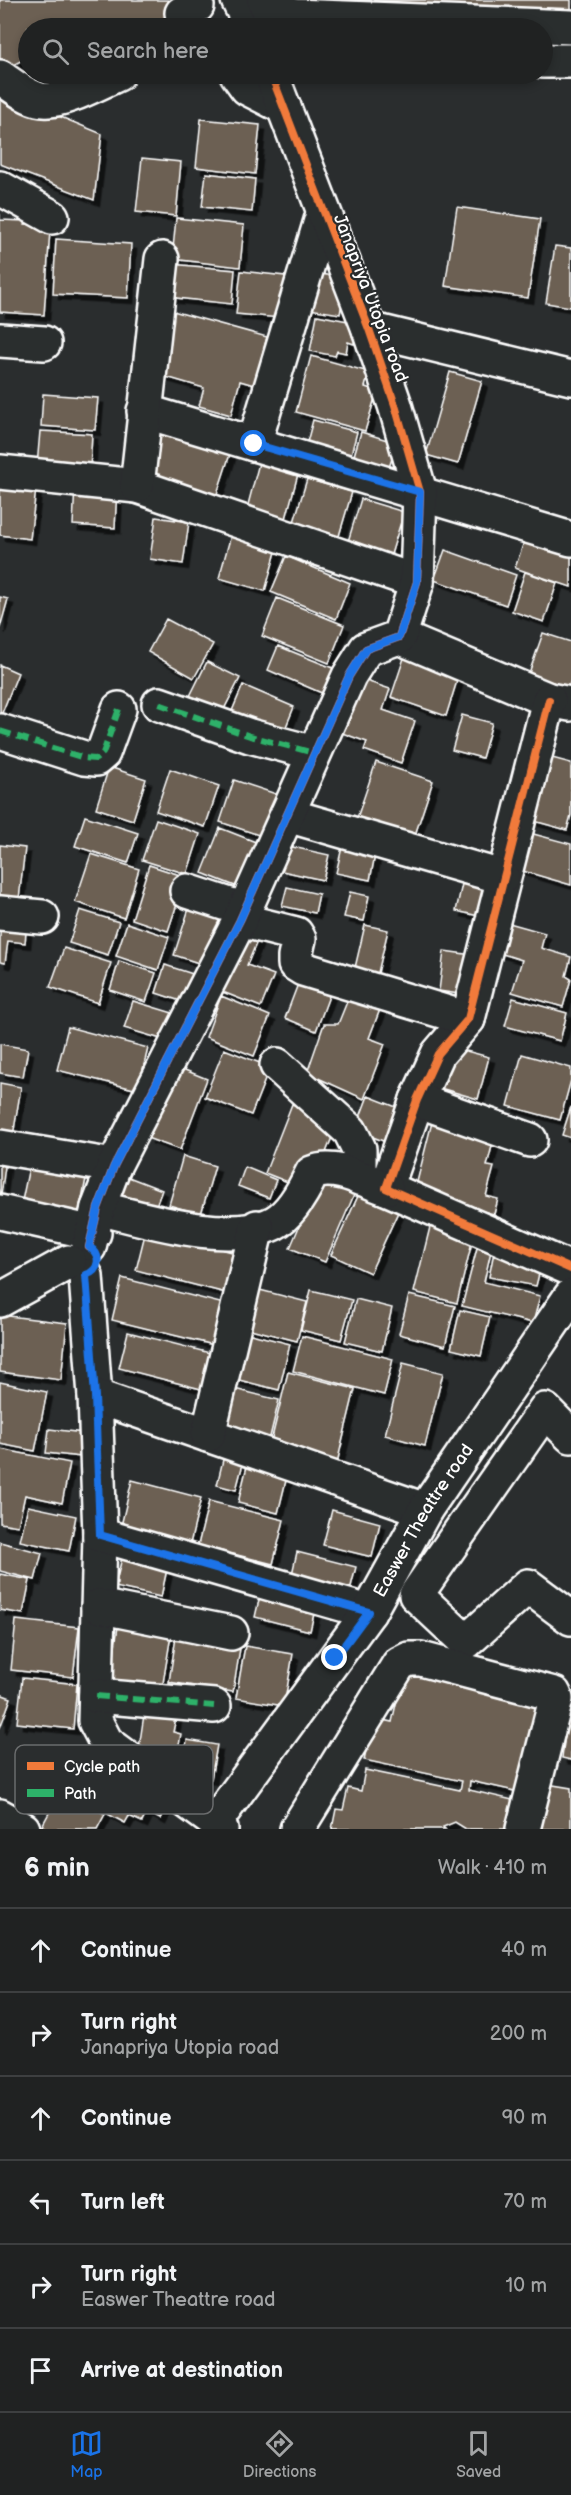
<!DOCTYPE html>
<html lang="en">
<head>
<meta charset="utf-8">
<style>
  body { margin:0; font-family:"Balsamiq Sans",sans-serif; background:#2d2f2f; color:#f1f3f6 }
  .stop { position:absolute; width:18px; height:18px; margin:-14px; border:4px solid #1a73e8; border-radius:50%; background:#fff }
  .stop.end { background:#1a73e8; border-color:#fff; box-shadow:0 2px 6px #0008 }
  .list { margin:0; padding:0; list-style:none }
  h2 { display:flex; justify-content:space-between; align-items:center; height:78px; margin:0; padding:0 24px; font-size:26px }
  h2 small { font-size:20px; font-weight:400; color:#a2a4a5 }
  .list li { display:grid; grid-template-columns:39px 1fr auto; gap:18px; align-items:center; box-sizing:border-box; height:84px; padding:0 24px; border-top:2px solid #3d3f40 }
  .list b { display:block; font-size:22px; white-space:nowrap }
  .list p { margin:0; font-size:20px; white-space:nowrap; color:#a2a4a5 }
  .list em { font-size:20px; font-style:normal; color:#a2a4a5 }
  .icon { flex:none; width:33px; height:33px; fill:none; stroke:currentColor; stroke-width:2; stroke-linecap:round; stroke-linejoin:round }
  .map { position:relative; flex:none; width:571px; height:1829px; overflow:hidden }
  .search { position:absolute; background:#202222; box-shadow:0 3px 9px #0003; left:18px; right:18px; top:18px; height:66px; display:flex; align-items:center; gap:15px; box-sizing:border-box; padding:0 21px; border-radius:33px; color:#a2a4a5; font-size:22px }
  .sheet { height:582px; background:#202222 }
  nav { display:flex; justify-content:space-around; align-items:center; box-sizing:border-box; height:84px; border-top:2px solid #3d3f40; background:#202222; font-size:16px; color:#a2a4a5 }
  nav a { display:grid; justify-items:center; gap:3px }
  nav .on { color:#1a73e8 }
  .map>svg:first-child { display:block }
  .building { fill:#6c6053; stroke:#fff; stroke-width:1.5; filter:url(#shadow) }
  .lines { fill:none; stroke-linecap:round; stroke-linejoin:round }
  .minor-casing { stroke:#fff; stroke-width:38 }
  .minor { stroke:#2a2d2e; stroke-width:33 }
  .quiet { stroke:#2db169; stroke-width:6; stroke-dasharray:12 6; stroke-linecap:butt }
  .cycleway-casing { stroke:#2a2d2e; stroke-width:11 }
  .cycleway { stroke:#f17a3a; stroke-width:8 }
  .route { stroke:#1a73e8; stroke-width:8 }
  .labels { text-anchor:middle; stroke-width:4.5; stroke-linejoin:round; paint-order:stroke }
  .street-label { font-size:18px; fill:#fff; stroke:#2a2d2e }
  .key { fill:#2a2d2e; stroke:#6a6c6d; stroke-width:1.5 }
  .key-label { font-size:16px; fill:#fff }
</style>
</head>
<body>
<div class="map">
<svg width="571" height="1829" viewBox="0 0 571 1829">
  <defs>
    <filter id="shadow"><feDropShadow dx="5.5" dy="5.5" stdDeviation="0" flood-color="#0009"/></filter>
  </defs>
  <rect width="100%" height="100%" fill="#2a2d2e"/>
  <filter id="ink" filterUnits="userSpaceOnUse"><feTurbulence type="fractalNoise" baseFrequency=".0167" numOctaves="2"/><feDisplacementMap in="SourceGraphic" scale="12" xChannelSelector="R" yChannelSelector="G"/><feConvolveMatrix kernelMatrix="1 2 1 2 8 2 1 2 1" color-interpolation-filters="sRGB"/></filter>
  <g filter="url(#ink)">
    <path class="building" d="M0,0H168L181,28H28V57L2,71L0,66Z
      M346,0H571V12Z
      M44,74H101L52,94Z
      M0,92L102,134L94,200L0,164Z
      M201,119L260,125L255,174L196,167Z
      M142,158L181,162L176,216L136,212Z
      M206,173L255,179L252,212L202,207Z
      M457,207L540,219L528,298L445,286Z
      M0,214V220L25,221V224L37,225V229L50,230L44,315L0,312Z
      M176,218L244,225L240,267L172,259Z
      M56,239L131,244L128,298L53,294Z
      M555,246L571,248V307L546,303Z
      M171,264L235,270L232,304L167,297Z
      M241,271L285,276L280,318L236,314Z
      M308,272L346,278L340,314L303,308Z
      M173,311L267,337L254,385L240,381L231,415L199,406L204,388L156,374Z
      M317,315L358,323L354,344L348,342L346,353L337,351L335,356L310,351Z
      M311,356L369,372L365,387L377,391L365,431L296,412Z
      M450,372L482,381L458,464L426,455Z
      M43,394L98,398L95,430L41,426Z
      M313,420L357,432L347,469L303,457Z
      M40,431L92,434L90,469L37,466Z
      M160,432L230,454L215,500L145,478Z
      M361,432L397,443L385,480L350,469Z
      M259,463L298,474L284,526L245,516Z
      M307,479L352,492L336,546L291,532Z
      M0,484L36,489L30,539L0,535Z
      M75,485L117,488L115,528L73,525Z
      M361,499L404,512L389,561L346,548Z
      M156,517L189,522L183,564L150,559Z
      M233,528L279,541L265,591L219,578Z
      M528,530L571,545V587L515,568Z
      M445,550L516,575L506,605L434,580Z
      M286,556L350,583L336,619L271,592Z
      M525,572L557,583L544,622L512,611Z
      M0,597L8,599L0,628Z
      M277,598L344,625L329,663L262,636Z
      M166,619L213,644L194,678L148,652Z
      M543,633L571,642V680L568,690L528,676Z
      M278,646L335,669L324,694L268,670Z
      M407,649L461,668L446,716L391,697Z
      M207,662L240,678L221,715L189,698Z
      M0,665L18,673L0,718Z
      M360,679L390,689L383,710L415,721L401,763L364,750L367,742L342,733Z
      M243,685L294,707L283,734L232,711Z
      M462,715L492,723L482,758L452,750Z
      M541,755L571,763V815L567,830L523,818Z
      M376,762L433,781L414,838L357,818Z
      M109,767L146,779L133,820L96,808Z
      M170,769L219,786L205,827L156,811Z
      M234,780L288,798L274,840L220,822Z
      M85,816L138,833L128,863L75,846Z
      M156,819L200,834L187,874L142,860Z
      M220,828L266,846L248,891L202,873Z
      M526,832L571,844V885L516,869Z
      M343,843L376,850L370,880L336,873Z
      M0,845L25,848L19,899L0,897Z
      M288,846L329,855L323,880L282,871Z
      M91,854L139,869L124,918L75,902Z
      M149,865L186,877L168,931L132,919Z
      M462,884L493,891L488,918L456,911Z
      M287,887L319,894L315,913L282,906Z
      M350,892L369,896L364,921L344,917Z
      M193,896L230,909L211,967L174,955Z
      M80,910L119,922L108,955L69,943Z
      M0,918L27,921L25,943L8,941L5,963L0,962Z
      M502,921L545,933L541,948L571,957L566,976L571,979L563,1007L512,992L522,960L493,951Z
      M127,923L169,937L158,970L116,956Z
      M241,924L261,932L247,965L274,975L261,1007L215,989Z
      M365,925L388,930L377,977L354,972Z
      M64,948L111,963L98,1003L50,987Z
      M444,951L472,955L466,995L439,991Z
      M119,961L156,973L146,1002L110,990Z
      M165,965L199,976L190,1004L156,993Z
      M301,976L332,988L316,1031L285,1018Z
      M353,987L384,999L369,1038L385,1044L364,1099L307,1073L324,1024H338Z
      M221,996L270,1016L254,1056L206,1037Z
      M513,998L567,1013L560,1041L505,1026Z
      M133,1001L176,1014L168,1041L124,1028Z
      M68,1027L148,1048L138,1090L57,1070Z
      M0,1044L28,1049L23,1077L0,1073Z
      M451,1047L489,1057L478,1099L440,1088Z
      M224,1049L270,1067L251,1115L205,1097Z
      M522,1054L571,1068V1080L560,1120L508,1106Z
      M175,1066L207,1079L180,1150L147,1138Z
      M0,1083L21,1087L13,1136L0,1134Z
      M368,1096L409,1112L396,1146L355,1130Z
      M292,1104L338,1122L321,1165L303,1158L293,1184L265,1173Z
      M571,1107V1138L562,1135Z
      M433,1118L495,1134L487,1166L494,1167L486,1196L498,1199L494,1214L414,1194Z
      M0,1151L7,1152L0,1203Z
      M183,1156L215,1166L201,1214L169,1205Z
      M31,1157L88,1169L79,1213L22,1201Z
      M245,1167L276,1180L269,1198L238,1186Z
      M322,1173L357,1188L325,1262L290,1248Z
      M126,1176L162,1190L154,1211L118,1197Z
      M359,1194L398,1212L370,1273L331,1255Z
      M430,1227L473,1238L457,1303L414,1292Z
      M146,1230L236,1253L226,1293L136,1270Z
      M477,1248L491,1251L484,1282L540,1296L533,1323L462,1306Z
      M494,1252L542,1262L536,1286L489,1277Z
      M122,1278L224,1304L214,1345L112,1320Z
      M248,1287L307,1302L297,1341L239,1326Z
      M311,1290L352,1300L341,1340L301,1330Z
      M409,1295L455,1306L445,1346L399,1334Z
      M356,1299L392,1308L382,1351L345,1342Z
      M460,1310L490,1317L481,1356L451,1349Z
      M0,1315L67,1323L61,1380L0,1372Z
      M239,1331L290,1344L279,1390L227,1377Z
      M128,1332L210,1353L201,1389L119,1368Z
      M302,1336L393,1359L384,1395L293,1371Z
      M403,1363L443,1373L425,1446L385,1435Z
      M288,1372L355,1389L336,1467L269,1450Z
      M0,1382L47,1392L35,1451L0,1444Z
      M226,1387L279,1400L269,1441L216,1428Z
      M49,1429L93,1434L90,1458L46,1453Z
      M226,1447L246,1452L236,1490L217,1485Z
      M0,1449L70,1463L62,1503L25,1495L18,1526L0,1523Z
      M250,1454L290,1464L278,1513L238,1503Z
      M132,1480L201,1498L190,1544L121,1526Z
      M209,1501L284,1520L273,1564L198,1545Z
      M28,1506L76,1516L69,1551L20,1541Z
      M332,1510L380,1523L372,1557L323,1545Z
      M0,1542L42,1553L35,1580L0,1571Z
      M125,1545L170,1555L161,1597L115,1587Z
      M297,1552L356,1567L348,1598L290,1583Z
      M0,1574L30,1580L23,1614L0,1610Z
      M261,1591L316,1605L310,1631L255,1617Z
      M16,1620L79,1627L73,1677L11,1670Z
      M119,1620L172,1629L161,1695L109,1687Z
      M177,1631L241,1642L233,1692L169,1682Z
      M245,1646L293,1654L284,1706L236,1698Z
      M409,1668L540,1696L519,1792L470,1781L469,1790L517,1801L511,1829H466L455,1822L443,1827L445,1829H332L336,1809L343,1810L348,1788L361,1791L365,1770L460,1790L462,1781L364,1760L373,1718L392,1722L400,1686L406,1687Z
      M22,1678L77,1684L73,1729L17,1723Z
      M0,1694L11,1698L0,1728Z
      M145,1708L177,1713L173,1732L181,1734L177,1755L139,1748Z
      M568,1712H571V1760L562,1758Z
      M187,1740L217,1745L211,1779L181,1774Z
      M106,1772L167,1805L160,1819L147,1812L142,1822L129,1816L125,1823L100,1810L108,1795L97,1789Z
      M541,1783L571,1788V1829H533Z
      M61,1791L105,1814L97,1829H48L42,1826Z"/>
    <g class="lines">
      <defs>
        <g id="minor">
          <path d="M238,0L252,28"/>
          <path d="M264,0L266,5L294,16L571,27"/>
          <path d="M189,28L182,13L197,6"/>
          <path d="M542,61H571"/>
          <path d="M237,74L247,88L284,107"/>
          <path d="M0,77C12,85 27,98 42,100C62,103 99,82 118,74"/>
          <path d="M0,188L52,217"/>
          <path d="M369,329L571,378"/>
          <path d="M0,340L44,343"/>
          <path d="M144,411L571,539"/>
          <path d="M254,444L323,214"/>
          <path d="M0,472L137,486L417,582"/>
          <path d="M137,486L162,259"/>
          <path d="M399,637L549,700L570,704"/>
          <path d="M549,700L468,1019L438,1054L417,1100L386,1188L571,1269"/>
          <path d="M159,704L250,736L314,753"/>
          <path d="M0,731L84,758L96,759L103,753L119,709"/>
          <path d="M287,815L502,877"/>
          <path d="M187,891L245,910"/>
          <path d="M0,913L42,917"/>
          <path d="M240,920L296,934L299,939L295,957V964L303,969L468,1019"/>
          <path d="M277,1065L350,1131L359,1149V1178"/>
          <path d="M417,1100L530,1140"/>
          <path d="M0,1147L114,1166"/>
          <path d="M98,1208C146,1219 228,1246 274,1223C291,1214 304,1190 312,1173C335,1163 364,1180 386,1188"/>
          <path d="M0,1212L94,1233"/>
          <path d="M89,1247L98,1208L114,1166L240,920L349,676L366,649L399,637L417,582L420,492L395,405L369,329L271,74"/>
          <path d="M86,1276L95,1396L100,1535L95,1721L106,1742L215,1822"/>
          <path d="M0,1300L69,1262"/>
          <path d="M95,1396L425,1510"/>
          <path d="M208,1435L257,1227"/>
          <path d="M571,1436L545,1410L416,1595L466,1642L528,1586L571,1618"/>
          <path d="M100,1535L369,1612"/>
          <path d="M98,1606L231,1633"/>
          <path d="M96,1696L214,1706"/>
          <path d="M0,1816L23,1829"/>
          <path id="s1" d="M221,1829L215,1822L369,1612L425,1510L571,1296"/>
          <path d="M297,1829L399,1664L409,1659H421L554,1694L556,1699L523,1829"/>
        </g>
      </defs>
      <use href="#minor" class="minor-casing"/>
      <use href="#minor" class="minor"/>
      <path class="quiet" d="M159,704L250,736L314,753
        M0,731L84,758L96,759L103,753L119,709
        M96,1696L214,1706"/>
      <defs>
        <path id="cycleway" d="M549,700L468,1019L438,1054L417,1100L386,1188L571,1269
          M89,1247L98,1208L114,1166L240,920L349,676L366,649L399,637L417,582L420,492L395,405L369,329L271,74"/>
      </defs>
      <use href="#cycleway" class="cycleway-casing"/>
      <use href="#cycleway" class="cycleway"/>
    </g>
  </g>
  <g class="lines" filter="url(#ink)">
    <path class="route" d="M254,444L420,492L417,582L399,637L366,649L349,676L240,920L114,1166L98,1208L89,1247C102,1255 100,1270 86,1275L95,1396L100,1535L369,1612L335,1658"/>
  </g>
  <g class="labels">
    <g class="street-label">
      <text transform="translate(371 298) rotate(69)" y="6">Janapriya Utopia road</text>
      <text dy="6" stroke="none"><textPath href="#s1" startOffset="376">Easwer Theattre road</textPath></text>
    </g>
  </g>
  <rect x="15" y="1745" width="198" height="69" rx="9" class="key"/>
  <rect x="27" y="1762" width="27" height="8" fill="#f17a3a"/>
  <rect x="27" y="1789" width="27" height="8" fill="#2db169"/>
  <g class="key-label">
    <text x="64" y="1772">Cycle path</text>
    <text x="64" y="1799">Path</text>
  </g>
</svg>
<div class="stop" style="left:254px;top:444px"></div>
<div class="stop end" style="left:335px;top:1658px"></div>
<div class="search"><svg class="icon" aria-label="search" viewBox="0 0 24 24"><circle cx="10" cy="10" r="6"/><path d="M15 15l6 6"/></svg>Search here</div>
</div>
<section class="sheet">
<h2>6 min<small>Walk · 410 m</small></h2>
<ul class="list">
<li><svg class="icon" aria-label="ahead" viewBox="0 0 24 24"><path d="M12 20V5M6 11l6-6 6 6"/></svg><div><b>Continue</b></div><em>40 m</em></li>
<li><svg class="icon" aria-label="right" viewBox="0 0 24 24"><path d="M7 20v-9h11M14 6l5 5-5 5"/></svg><div><b>Turn right</b><p>Janapriya Utopia road</p></div><em>200 m</em></li>
<li><svg class="icon" aria-label="ahead" viewBox="0 0 24 24"><path d="M12 20V5M6 11l6-6 6 6"/></svg><div><b>Continue</b></div><em>90 m</em></li>
<li><svg class="icon" aria-label="left" viewBox="0 0 24 24"><path d="M17 20v-9H6M10 6l-5 5 5 5"/></svg><div><b>Turn left</b></div><em>70 m</em></li>
<li><svg class="icon" aria-label="right" viewBox="0 0 24 24"><path d="M7 20v-9h11M14 6l5 5-5 5"/></svg><div><b>Turn right</b><p>Easwer Theattre road</p></div><em>10 m</em></li>
<li><svg class="icon" aria-label="arrive" viewBox="0 0 24 24"><path d="M6 21V4h12l-3 4 3 4H6"/></svg><div><b>Arrive at destination</b></div></li>
</ul>
</section>
<nav>
<a class="on"><svg class="icon" aria-label="map" viewBox="0 0 24 24"><path d="M3 6l6-2 6 2 6-2v14l-6 2-6-2-6 2zM9 4v14M15 6v14"/></svg>Map</a>
<a><svg class="icon" aria-label="directions" viewBox="0 0 24 24"><path d="M12 3l9 9-9 9-9-9zM9 14v-3h6M13 9l2 2-2 2"/></svg>Directions</a>
<a><svg class="icon" aria-label="saved" viewBox="0 0 24 24"><path d="M7 4h10v16l-5-4-5 4z"/></svg>Saved</a>
</nav>
</body>
</html>
